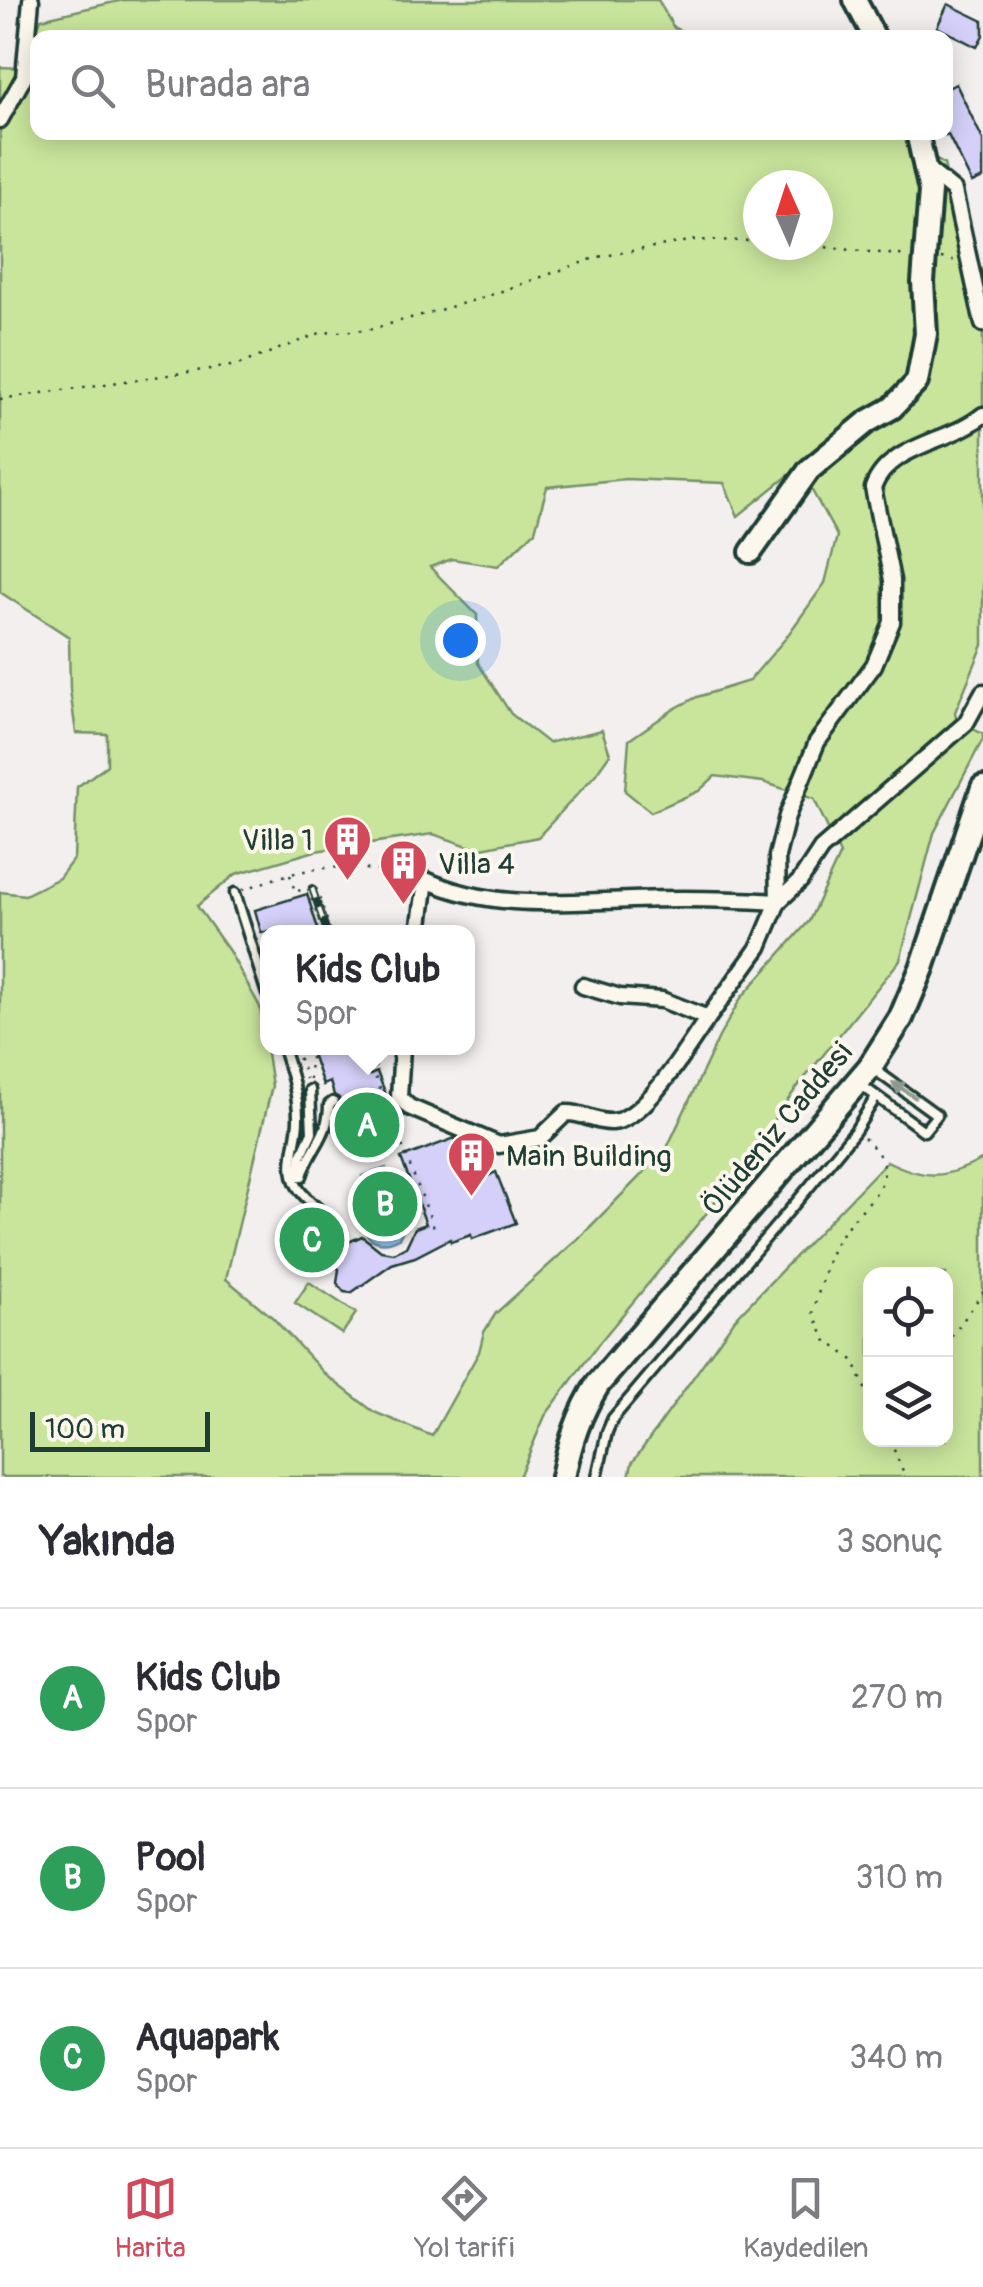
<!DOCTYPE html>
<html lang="tr">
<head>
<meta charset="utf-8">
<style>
  body { margin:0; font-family:Pangolin,sans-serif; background:#f7f7f7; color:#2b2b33 }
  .controls { position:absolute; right:30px; bottom:30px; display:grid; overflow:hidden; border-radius:20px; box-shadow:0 5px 25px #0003 }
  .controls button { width:90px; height:90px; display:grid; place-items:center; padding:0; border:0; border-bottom:2px solid #e1e1e2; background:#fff; color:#2b2b33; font:50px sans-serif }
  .compass { position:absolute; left:743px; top:170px; width:90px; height:90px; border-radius:50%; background:#fff; box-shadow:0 5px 25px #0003; rotate:357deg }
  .scale { position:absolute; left:30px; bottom:25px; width:180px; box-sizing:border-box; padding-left:10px; border:5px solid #1f3d34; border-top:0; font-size:28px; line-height:35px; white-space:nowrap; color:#1f3d34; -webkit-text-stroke:8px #fbf7ec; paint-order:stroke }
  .you { position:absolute; left:460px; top:640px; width:35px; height:35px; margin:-25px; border:8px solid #fff; border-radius:50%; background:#1a73e8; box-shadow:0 0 0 15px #1a73e833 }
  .badge { display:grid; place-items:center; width:65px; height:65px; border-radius:50%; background:#d1495b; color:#fff; font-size:32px; font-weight:700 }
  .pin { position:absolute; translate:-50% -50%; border:5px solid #fff; box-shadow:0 2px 10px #0006 }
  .popup { position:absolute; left:260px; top:925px; width:215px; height:130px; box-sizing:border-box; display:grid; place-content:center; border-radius:20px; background:#fff; filter:drop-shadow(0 2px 8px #0005); font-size:32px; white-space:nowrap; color:#7c7c81 }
  .popup b { font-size:38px; color:#2b2b33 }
  .popup::after { content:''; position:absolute; left:50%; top:100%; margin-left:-20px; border:20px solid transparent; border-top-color:#fff }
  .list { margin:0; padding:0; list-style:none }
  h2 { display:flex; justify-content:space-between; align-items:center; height:130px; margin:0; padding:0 40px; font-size:42px }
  h2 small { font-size:32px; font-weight:400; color:#7c7c81 }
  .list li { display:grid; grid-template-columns:65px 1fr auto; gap:30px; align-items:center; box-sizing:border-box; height:180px; padding:0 40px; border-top:2px solid #e1e1e2 }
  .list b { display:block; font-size:38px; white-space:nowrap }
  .list p { margin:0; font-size:32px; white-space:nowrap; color:#7c7c81 }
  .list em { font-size:32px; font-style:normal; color:#7c7c81 }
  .icon { flex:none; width:55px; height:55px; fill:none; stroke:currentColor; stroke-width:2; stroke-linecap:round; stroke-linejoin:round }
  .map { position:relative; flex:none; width:983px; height:1477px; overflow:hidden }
  .search { position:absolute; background:#fff; box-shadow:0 5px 25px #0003; left:30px; right:30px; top:30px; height:110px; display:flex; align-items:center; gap:25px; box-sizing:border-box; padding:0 35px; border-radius:20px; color:#7c7c81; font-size:38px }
  .sheet { height:670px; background:#fff }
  nav { display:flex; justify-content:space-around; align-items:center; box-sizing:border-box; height:140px; border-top:2px solid #e1e1e2; background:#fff; font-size:28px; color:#7c7c81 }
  nav a { display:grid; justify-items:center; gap:5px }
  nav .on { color:#d1495b }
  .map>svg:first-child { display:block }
  .green { fill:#c9e59c; stroke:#749168; stroke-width:2.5; fill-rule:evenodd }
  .water { fill:#97c9f4; stroke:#6791a7; stroke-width:2.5 }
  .building { fill:#d4d0f9; stroke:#1f3d34; stroke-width:2.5 }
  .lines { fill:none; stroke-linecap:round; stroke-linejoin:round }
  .lane-casing { stroke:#1f3d34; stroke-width:15 }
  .street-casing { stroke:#1f3d34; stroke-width:21 }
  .secondary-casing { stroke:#1f3d34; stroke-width:28 }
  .primary-casing { stroke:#1f3d34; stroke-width:30 }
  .path { stroke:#1f3d34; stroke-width:2.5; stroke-dasharray:2.5 8; stroke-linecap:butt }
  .lane { stroke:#fbf7ec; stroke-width:8 }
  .street { stroke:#fbf7ec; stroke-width:14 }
  .secondary { stroke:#fbf7ec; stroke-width:20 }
  .primary { stroke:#fbf7ec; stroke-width:22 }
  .rail-casing { stroke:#1f3d34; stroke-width:8 }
  .rail { stroke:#fbf7ec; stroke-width:4; stroke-dasharray:11; stroke-linecap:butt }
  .oneway { fill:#8d9a90 }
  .labels { text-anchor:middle; stroke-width:8; stroke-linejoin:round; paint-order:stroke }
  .poi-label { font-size:30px; fill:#1f3d34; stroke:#fbf7ec; text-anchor:start }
  .street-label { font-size:30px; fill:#1f3d34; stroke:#fbf7ec }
</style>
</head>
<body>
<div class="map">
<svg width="983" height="1477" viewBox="0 0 983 1477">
  <rect width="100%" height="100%" fill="#f3efef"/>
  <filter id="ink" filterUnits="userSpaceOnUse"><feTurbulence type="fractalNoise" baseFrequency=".01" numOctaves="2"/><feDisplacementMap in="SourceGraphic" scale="20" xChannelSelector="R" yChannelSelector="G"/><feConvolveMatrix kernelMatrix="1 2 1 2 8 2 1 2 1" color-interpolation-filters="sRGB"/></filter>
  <g filter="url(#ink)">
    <path class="green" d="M123,0H658L674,28L698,37L38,38V132H917L924,153L944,164L958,224L964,277L983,272V645L955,712L957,721L983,734V739L934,833L900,960L795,1090L710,1209L600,1342L545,1416L519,1477H0V892L25,895L59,878L74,858L77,787L107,765V734L76,733L70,690L69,637L0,592V67L24,68L41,19ZM758,185H818V245H758ZM799,467L837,536L825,583L785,639L749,681L697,697L674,709L629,740L625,791L651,812L699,791L715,776L763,782L814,799L840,854L809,921L741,998L719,1037L666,1150L581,1236L496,1313L484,1332L479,1352L432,1436L374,1412L326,1375L272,1317L226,1279L272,1086L260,1007L229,951L197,906L236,874L315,851L433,834L477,849L538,837L595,775L610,754L602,730L548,743L511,714L478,663L477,615L430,567L452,559L498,566L535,531L547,487L625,479L724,483L738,516Z
      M983,1159V1477H629L632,1463L735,1319L887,1161C925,1180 946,1179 983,1159ZM870,1274H946V1440H870Z
      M309,1282L356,1313L342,1334L295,1303Z"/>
    <path class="water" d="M386,1168L406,1224L399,1238C372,1254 351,1225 371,1202L362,1176Z"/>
    <path class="building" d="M948,4L983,21V35L977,47L937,27Z
      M956,84L983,140V178L972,183L948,135L946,136V89Z
      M307,894L319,932H261L255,910Z
      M310,1048H360L370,1075L377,1072L387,1097L340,1112L339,1098L334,1095L330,1082L323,1085Z
      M455,1138L458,1145L463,1143L469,1158L480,1154L488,1176L496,1172L516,1223L472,1239L471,1235L451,1242L450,1239L415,1257L392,1264L351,1293L344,1292L337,1283L339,1269L335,1266L344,1244L362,1236L381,1251L394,1253L406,1247L415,1228L426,1224L401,1158Z"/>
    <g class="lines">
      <defs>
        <path id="lane" d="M235,893L267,994
          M283,1048C290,1070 298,1093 298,1117C299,1139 285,1165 297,1186C309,1208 336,1213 337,1241
          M861,1085L924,1131L937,1115L871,1067
          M299,1176L301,1156L312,1132L310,1090
          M302,1176C310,1148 329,1137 329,1105L333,1102
          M597,1477L607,1432L613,1418L810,1186L855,1131L876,1097"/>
        <path id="street" d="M0,120L24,77L31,0
          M927,169L954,191L983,324
          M419,932L426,880C492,910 562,902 632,900C681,898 729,899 778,902L800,881L821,849L966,723L983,692
          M583,986L620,997L662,1000L708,1018L759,947L778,902L777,856L787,816L817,742L874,665L892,622V580L873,488C889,444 950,443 983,415
          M402,1048L399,1097L409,1107L499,1145L540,1138L566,1113C583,1112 595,1123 612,1122C646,1120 688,1045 708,1018"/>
        <path id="secondary" d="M855,0L875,38
          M751,552L809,470L867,422L892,408L917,382L926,334L923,282L930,191L917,132"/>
        <path id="primary" d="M563,1477C570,1442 579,1414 598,1384L870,1067L901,1018L922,968L983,788"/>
      </defs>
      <use href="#lane" class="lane-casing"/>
      <use href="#street" class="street-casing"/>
      <use href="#secondary" class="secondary-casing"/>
      <use href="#primary" class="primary-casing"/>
      <path class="path" d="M805,245L908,256
        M941,258L957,261
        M0,399L238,365L320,333L368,330L482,298L598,257L694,240L758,241
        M290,875L295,892L315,885L331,932
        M308,889L324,932
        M243,890C312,863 344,862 415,878
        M295,1048L306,1079
        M364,1048L435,1230
        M370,1048L376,1064L372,1066
        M310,1079L309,1059L329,1050
        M864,1138C912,1180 861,1202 838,1239C825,1261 820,1289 813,1313L826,1340L853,1360L870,1400
        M401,1193L414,1179
        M946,1345L983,1292
        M890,1440L905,1477"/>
      <use href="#lane" class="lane"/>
      <use href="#street" class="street"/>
      <use href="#secondary" class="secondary"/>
      <use href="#primary" class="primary"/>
      <defs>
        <path id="rail" d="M312,888L327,932
          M367,1048L373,1065"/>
      </defs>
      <use href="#rail" class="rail-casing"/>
      <use href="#rail" class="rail"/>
    </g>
    <defs><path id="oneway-solid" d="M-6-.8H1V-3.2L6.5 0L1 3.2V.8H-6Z" transform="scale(2.5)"/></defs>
    <use class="oneway" href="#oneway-solid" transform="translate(904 1090) rotate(-146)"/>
  </g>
  <defs>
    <symbol id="building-pin" viewBox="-11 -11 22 30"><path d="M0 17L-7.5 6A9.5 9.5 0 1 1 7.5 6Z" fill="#d1495b" stroke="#fbf7ec"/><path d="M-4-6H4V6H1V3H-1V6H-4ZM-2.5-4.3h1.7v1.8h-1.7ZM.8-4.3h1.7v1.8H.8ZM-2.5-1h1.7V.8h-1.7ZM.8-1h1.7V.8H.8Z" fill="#fff"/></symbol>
  </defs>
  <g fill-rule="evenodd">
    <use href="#building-pin" x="320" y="812" width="55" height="75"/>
    <use href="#building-pin" x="376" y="836" width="55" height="75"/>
    <use href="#building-pin" x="444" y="1128" width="55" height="75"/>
  </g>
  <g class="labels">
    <g class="poi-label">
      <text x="313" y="850" text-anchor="end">Villa 1</text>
      <text x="438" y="874">Villa 4</text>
      <text x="506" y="1166">Main Building</text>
    </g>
    <g class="street-label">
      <text transform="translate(777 1129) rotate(-50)" y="10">Ölüdeniz Caddesi</text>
    </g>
  </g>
</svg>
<div class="controls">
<button><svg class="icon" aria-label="locate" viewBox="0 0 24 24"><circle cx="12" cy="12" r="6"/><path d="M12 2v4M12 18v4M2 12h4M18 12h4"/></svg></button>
<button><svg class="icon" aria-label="layers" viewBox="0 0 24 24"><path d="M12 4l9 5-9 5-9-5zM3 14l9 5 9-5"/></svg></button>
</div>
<svg class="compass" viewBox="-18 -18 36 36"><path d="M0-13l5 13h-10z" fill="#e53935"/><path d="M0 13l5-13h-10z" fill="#7c7c81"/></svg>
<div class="scale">100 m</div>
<div class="you"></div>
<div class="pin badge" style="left:367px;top:1125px;background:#2e9e5b">A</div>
<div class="popup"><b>Kids Club</b>Spor</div>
<div class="pin badge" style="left:385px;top:1204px;background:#2e9e5b">B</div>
<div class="pin badge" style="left:312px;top:1240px;background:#2e9e5b">C</div>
<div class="search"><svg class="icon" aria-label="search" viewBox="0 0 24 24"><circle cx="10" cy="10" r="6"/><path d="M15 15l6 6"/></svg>Burada ara</div>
</div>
<section class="sheet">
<h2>Yakında<small>3 sonuç</small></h2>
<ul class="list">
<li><span class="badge" style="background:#2e9e5b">A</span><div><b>Kids Club</b><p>Spor</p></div><em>270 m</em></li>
<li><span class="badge" style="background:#2e9e5b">B</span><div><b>Pool</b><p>Spor</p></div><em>310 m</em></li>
<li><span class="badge" style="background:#2e9e5b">C</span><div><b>Aquapark</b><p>Spor</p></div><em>340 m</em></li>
</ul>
</section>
<nav>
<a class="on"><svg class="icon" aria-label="map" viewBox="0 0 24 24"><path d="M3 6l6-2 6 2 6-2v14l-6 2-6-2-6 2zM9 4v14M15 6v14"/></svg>Harita</a>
<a><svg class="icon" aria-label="directions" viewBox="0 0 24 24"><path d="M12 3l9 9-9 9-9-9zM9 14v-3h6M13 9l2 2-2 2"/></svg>Yol tarifi</a>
<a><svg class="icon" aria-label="saved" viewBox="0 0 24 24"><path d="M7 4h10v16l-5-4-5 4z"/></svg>Kaydedilen</a>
</nav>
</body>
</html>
